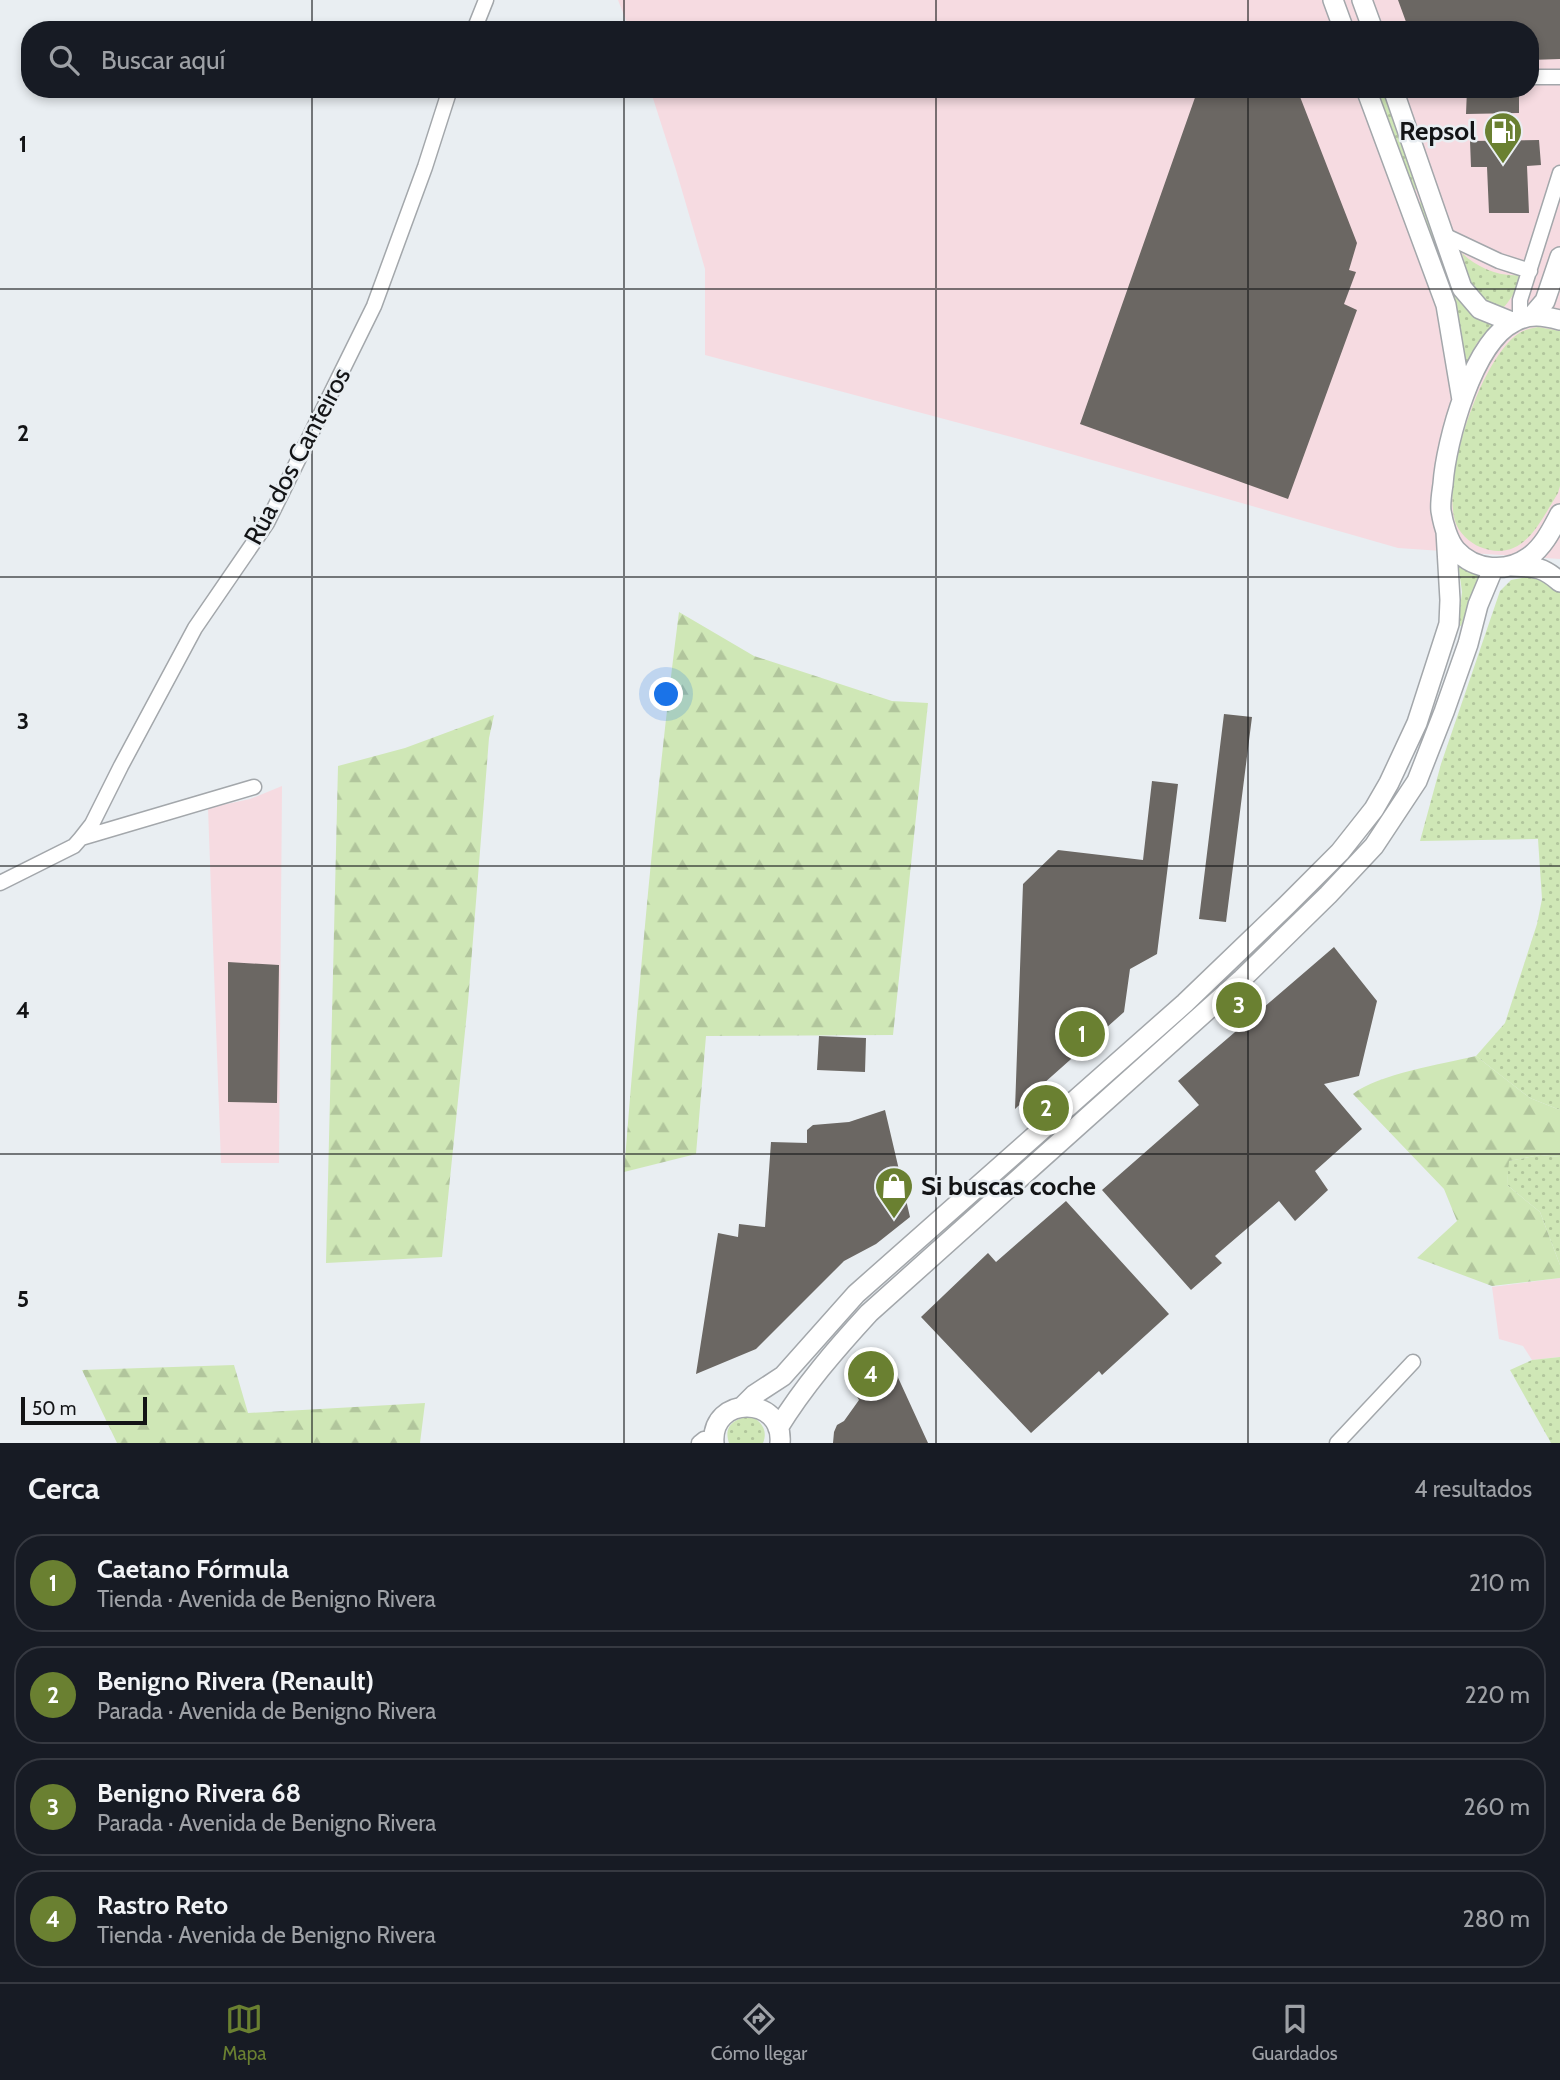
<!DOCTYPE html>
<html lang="es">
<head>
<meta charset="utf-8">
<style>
  body { margin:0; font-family:Cabin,sans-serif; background:#242831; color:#f1f3f6 }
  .scale { position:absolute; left:21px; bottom:18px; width:126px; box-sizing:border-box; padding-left:7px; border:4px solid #131416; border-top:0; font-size:19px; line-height:24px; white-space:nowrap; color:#131416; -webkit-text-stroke:5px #e9eef2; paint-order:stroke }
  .you { position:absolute; left:667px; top:695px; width:24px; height:24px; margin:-18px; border:5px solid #fff; border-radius:50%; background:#1a73e8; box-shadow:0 0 0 10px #1a73e833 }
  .badge { display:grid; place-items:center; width:46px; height:46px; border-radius:50%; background:#6a8031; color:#fff; font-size:23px; font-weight:700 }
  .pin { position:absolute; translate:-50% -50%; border:4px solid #fff; box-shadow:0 2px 7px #0006 }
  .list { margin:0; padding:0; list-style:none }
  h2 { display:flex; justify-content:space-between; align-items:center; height:91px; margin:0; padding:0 28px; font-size:30px }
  h2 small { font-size:23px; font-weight:400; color:#9ea1a6 }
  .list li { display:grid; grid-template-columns:46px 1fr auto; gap:21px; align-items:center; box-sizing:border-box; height:98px; margin:0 14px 14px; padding:0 14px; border:2px solid #363941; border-radius:28px }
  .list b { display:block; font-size:26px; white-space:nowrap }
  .list p { margin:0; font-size:23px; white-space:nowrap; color:#9ea1a6 }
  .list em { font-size:23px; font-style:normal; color:#9ea1a6 }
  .icon { flex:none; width:38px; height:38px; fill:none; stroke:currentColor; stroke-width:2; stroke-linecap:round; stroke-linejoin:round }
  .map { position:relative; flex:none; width:1560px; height:1443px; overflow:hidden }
  .search { position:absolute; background:#171b24; box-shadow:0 4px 10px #0003; left:21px; right:21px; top:21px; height:77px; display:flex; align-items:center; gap:18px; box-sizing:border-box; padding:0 24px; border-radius:28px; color:#9ea1a6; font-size:26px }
  .sheet { height:539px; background:#171b24 }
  nav { display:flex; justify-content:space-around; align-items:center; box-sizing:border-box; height:98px; border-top:2px solid #363941; background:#171b24; font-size:19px; color:#9ea1a6 }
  nav a { display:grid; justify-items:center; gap:4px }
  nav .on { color:#6a8031 }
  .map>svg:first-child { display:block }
  .industrial { fill:#f6dbe1 }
  .grass { fill:url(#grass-dots) }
  .forest { fill:url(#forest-firs) }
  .building { fill:#6b6763 }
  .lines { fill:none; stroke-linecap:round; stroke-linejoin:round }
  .street-casing { stroke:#a3a7ab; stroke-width:17 }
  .secondary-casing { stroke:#a3a7ab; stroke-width:22 }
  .street { stroke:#fff; stroke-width:14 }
  .secondary { stroke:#fff; stroke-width:19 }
  .grid { fill:none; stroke:#131416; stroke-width:2; stroke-opacity:0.55 }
  .labels { text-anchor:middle; stroke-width:5; stroke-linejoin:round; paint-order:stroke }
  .poi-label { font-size:26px; font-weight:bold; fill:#131416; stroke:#e9eef2; text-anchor:end }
  .street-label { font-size:26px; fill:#131416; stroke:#e9eef2 }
  .grid-label { font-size:23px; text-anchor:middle; font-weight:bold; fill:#131416; stroke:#e9eef2; stroke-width:5; stroke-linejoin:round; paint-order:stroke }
</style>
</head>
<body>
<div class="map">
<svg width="1560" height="1443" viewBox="0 0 1560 1443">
  <defs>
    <pattern id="grass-dots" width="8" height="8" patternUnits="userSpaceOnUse" patternTransform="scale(1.75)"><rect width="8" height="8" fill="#cfe7b6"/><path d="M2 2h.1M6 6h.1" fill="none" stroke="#b1c59c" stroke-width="1.8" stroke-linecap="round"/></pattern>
    <pattern id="forest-firs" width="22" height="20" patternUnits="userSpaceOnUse" patternTransform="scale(1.75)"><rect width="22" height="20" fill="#cfe7b6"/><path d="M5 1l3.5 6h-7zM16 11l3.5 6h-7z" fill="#b1c59c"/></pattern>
  </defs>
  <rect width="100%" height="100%" fill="#e9eef2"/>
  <path class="industrial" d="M618,0H1560V559L1398,548L1019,439L705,355V269L676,170L650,89H1530V30H630Z
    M282,786L279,1163H221L208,808L250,799Z
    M1560,1278V1357L1532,1360L1523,1346L1499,1339L1492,1287Z"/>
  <path class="grass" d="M1374,89H1383L1419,188L1412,191Z
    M1424,201L1457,290L1465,307L1478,318L1493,324L1477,343L1466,364L1460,327L1454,308L1416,204Z
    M1462,253C1476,267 1499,277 1519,275C1517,288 1513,297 1504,307C1472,304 1470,279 1462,253Z
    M1538,327L1560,331V486L1558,493C1539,523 1523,564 1480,547C1470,543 1458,532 1455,521C1442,476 1479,367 1514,337C1521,330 1529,329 1538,327Z
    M1458,562L1479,574L1461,626L1458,625L1462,592Z
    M1533,576L1547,582L1560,592V1110L1530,1098L1476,1056L1505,1023L1537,924L1542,899L1538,839L1420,841L1441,764L1500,591L1511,580Z
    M1540,1155L1560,1157V1265L1540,1212L1507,1185L1508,1161Z
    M1560,1357V1443H1551L1510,1370L1532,1360Z
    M750,1416C762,1421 768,1431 763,1443H729C723,1425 735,1419 750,1416Z"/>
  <path class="forest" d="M679,612L754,656L892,701L928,703L893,1035L706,1036L696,1154L624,1172C639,985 655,798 679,612Z
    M494,715L489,738L468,1002L442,1257L326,1263L338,766L405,748Z
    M1476,1056L1530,1098L1560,1110V1157L1540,1155L1509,1161L1507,1185L1540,1212L1560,1265V1278L1492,1286L1417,1258L1457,1221L1444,1189L1353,1094C1378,1074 1443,1064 1476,1056Z
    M234,1365L248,1413L425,1403L420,1443H117L82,1370Z"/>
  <path class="building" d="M1398,0H1560V59L1530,60V30H1409Z
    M1198,89H1297L1357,243L1349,270L1356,272L1344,304L1357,310L1288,499L1080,424Z
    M1467,89H1519V113L1466,114Z
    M1539,140L1541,165L1527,166L1529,213H1489L1487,167H1471L1470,141Z
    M1224,714L1252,717L1226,922L1199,919Z
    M1152,781L1178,784L1157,954L1130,969L1124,1012L1015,1109L1023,884L1058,850L1143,860Z
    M1334,947L1377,1001L1359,1076L1324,1084L1362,1129L1315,1171L1328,1190L1295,1221L1279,1201L1215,1256L1222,1263L1191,1290L1102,1190L1199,1105L1178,1081Z
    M228,962L279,965L277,1103L228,1102Z
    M819,1036L866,1038L865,1072L817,1070Z
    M885,1110L910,1217L876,1244L844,1261L756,1349L696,1374L718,1233L738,1237L739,1224L765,1227L771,1142L807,1143V1130L813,1125L849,1122Z
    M1066,1201L1169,1314L1102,1375L1099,1371L1031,1433L921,1317L988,1253L996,1262Z
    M890,1360L928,1443H833L834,1432L837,1425L844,1421L859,1400L846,1377Z"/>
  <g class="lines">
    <defs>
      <path id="street" d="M474,30L486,0
        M1530,77H1560
        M1444,235L1499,261L1530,271
        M1520,319V300L1560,173
        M81,838L92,824L121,766L195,628L267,523L374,306L425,167L450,89
        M0,883L74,846L81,838L254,787
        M699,1443L704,1439L714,1438
        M1337,1443L1413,1362"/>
      <path id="secondary" d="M1333,0L1344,30
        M1362,0L1373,30
        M1366,89L1446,305L1462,400
        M1393,89L1462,288L1480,309L1512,322
        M1533,315L1545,301L1560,257
        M1560,320C1544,316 1530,313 1514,322C1473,342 1446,441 1443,484C1442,492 1440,502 1441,511C1443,523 1448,541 1456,550C1475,571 1507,573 1529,557C1544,546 1552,529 1560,514
        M1511,566C1534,567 1542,566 1560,582
        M742,1407L754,1395L783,1376L856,1294L1185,1003L1287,905L1340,852L1374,809L1389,783L1417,723L1449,624L1450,600L1446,531
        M778,1428C804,1386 835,1350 869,1313L1242,979L1328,895L1374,846L1417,781L1444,712L1468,644L1478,605L1493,569
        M714,1443C710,1395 784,1395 780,1443"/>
    </defs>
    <use href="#street" class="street-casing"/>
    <use href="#secondary" class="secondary-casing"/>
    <use href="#street" class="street"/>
    <use href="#secondary" class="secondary"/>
  </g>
  <path class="grid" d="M312,0V30M624,0V30M936,0V30M1248,0V30M312,89V1443M624,89V1443M936,89V1443M1248,89V1443M0,289H1560M0,577H1560M0,866H1560M0,1154H1560"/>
  <defs>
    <symbol id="fuel-pin" viewBox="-11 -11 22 30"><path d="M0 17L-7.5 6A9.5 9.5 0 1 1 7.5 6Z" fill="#6a8031" stroke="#e9eef2"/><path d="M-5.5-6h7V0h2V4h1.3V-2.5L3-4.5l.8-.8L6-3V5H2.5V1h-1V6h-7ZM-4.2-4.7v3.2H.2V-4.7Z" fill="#fff"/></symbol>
    <symbol id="shop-pin" viewBox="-11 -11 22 30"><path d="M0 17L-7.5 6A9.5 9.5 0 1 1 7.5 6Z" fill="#6a8031" stroke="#e9eef2"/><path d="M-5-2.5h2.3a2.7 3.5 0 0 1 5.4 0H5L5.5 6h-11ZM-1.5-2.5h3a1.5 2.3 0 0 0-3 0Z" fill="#fff"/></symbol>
  </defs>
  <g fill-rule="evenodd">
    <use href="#fuel-pin" x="1481" y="109" width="44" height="60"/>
    <use href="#shop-pin" x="872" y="1164" width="44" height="60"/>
  </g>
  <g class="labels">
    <g class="poi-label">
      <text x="1476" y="140">Repsol</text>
      <text x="921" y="1195" text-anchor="start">Si buscas coche</text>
    </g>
    <g class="street-label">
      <text transform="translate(297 456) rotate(-62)" y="9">Rúa dos Canteiros</text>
    </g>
  </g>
  <g class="grid-label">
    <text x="23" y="152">1</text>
    <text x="23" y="441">2</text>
    <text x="23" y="729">3</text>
    <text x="23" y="1018">4</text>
    <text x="23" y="1307">5</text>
  </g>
</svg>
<div class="scale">50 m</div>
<div class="you"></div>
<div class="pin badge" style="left:1082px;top:1034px">1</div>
<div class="pin badge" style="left:1046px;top:1108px">2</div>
<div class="pin badge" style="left:1239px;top:1005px">3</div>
<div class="pin badge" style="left:871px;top:1374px">4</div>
<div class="search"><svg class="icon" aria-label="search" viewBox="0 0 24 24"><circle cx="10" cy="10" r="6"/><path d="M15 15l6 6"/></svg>Buscar aquí</div>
</div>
<section class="sheet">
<h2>Cerca<small>4 resultados</small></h2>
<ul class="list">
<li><span class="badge">1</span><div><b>Caetano Fórmula</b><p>Tienda · Avenida de Benigno Rivera</p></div><em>210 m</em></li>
<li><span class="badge">2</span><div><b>Benigno Rivera (Renault)</b><p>Parada · Avenida de Benigno Rivera</p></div><em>220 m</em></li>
<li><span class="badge">3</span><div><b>Benigno Rivera 68</b><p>Parada · Avenida de Benigno Rivera</p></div><em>260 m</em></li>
<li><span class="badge">4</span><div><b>Rastro Reto</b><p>Tienda · Avenida de Benigno Rivera</p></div><em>280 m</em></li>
</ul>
</section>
<nav>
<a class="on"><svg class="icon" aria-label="map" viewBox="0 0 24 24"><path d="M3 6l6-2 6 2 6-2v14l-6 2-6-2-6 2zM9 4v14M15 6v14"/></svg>Mapa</a>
<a><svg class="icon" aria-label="directions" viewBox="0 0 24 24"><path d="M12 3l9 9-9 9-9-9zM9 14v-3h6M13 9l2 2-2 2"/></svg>Cómo llegar</a>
<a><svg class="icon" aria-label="saved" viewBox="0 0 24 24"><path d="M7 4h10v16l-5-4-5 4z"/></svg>Guardados</a>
</nav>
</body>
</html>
